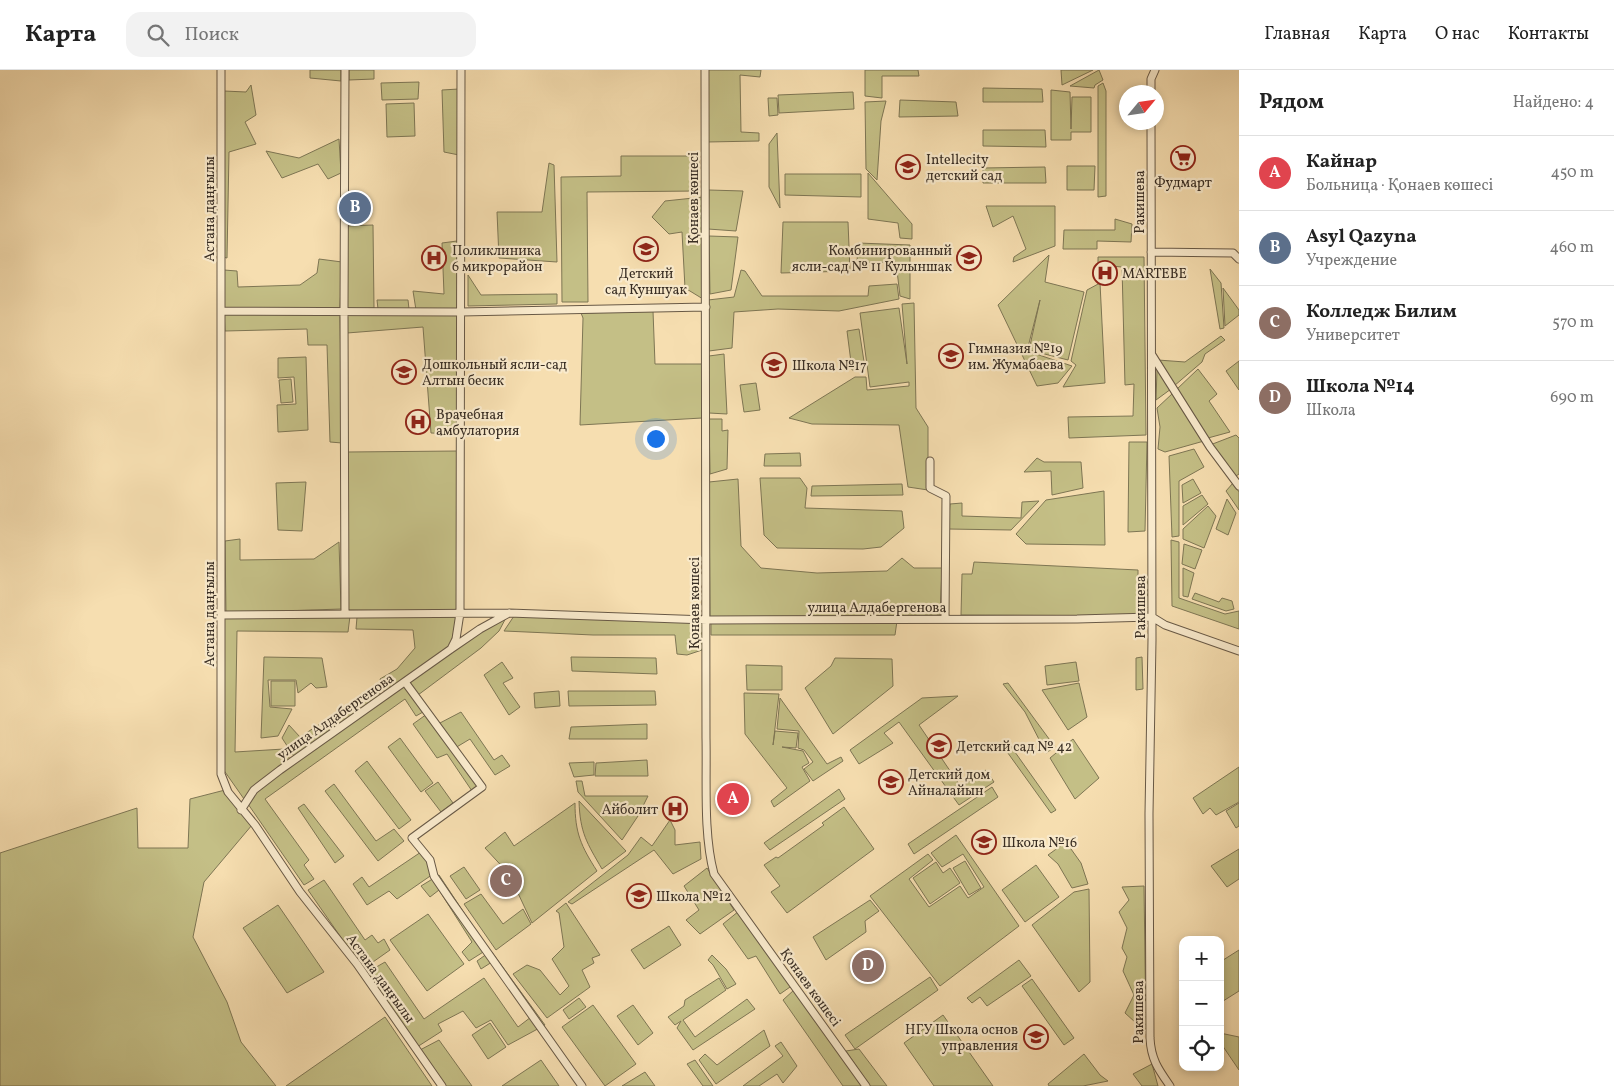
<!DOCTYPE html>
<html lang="ru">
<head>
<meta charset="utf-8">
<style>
  body { margin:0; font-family:Vollkorn,serif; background:#f2f2f2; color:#222 }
  .controls { position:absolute; right:15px; bottom:15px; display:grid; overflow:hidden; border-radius:10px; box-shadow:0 2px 8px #0003 }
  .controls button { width:45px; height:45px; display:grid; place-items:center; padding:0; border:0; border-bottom:1px solid #e0e0e0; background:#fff; color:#222; font:25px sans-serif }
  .compass { position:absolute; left:1119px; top:15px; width:45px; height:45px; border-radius:50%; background:#fff; box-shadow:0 2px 8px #0003; rotate:61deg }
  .you { position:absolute; left:655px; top:368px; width:18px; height:18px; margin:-12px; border:4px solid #fff; border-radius:50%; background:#1a73e8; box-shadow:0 0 0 8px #1a73e833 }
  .badge { display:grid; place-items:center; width:32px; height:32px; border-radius:50%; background:#2563eb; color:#fff; font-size:16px; font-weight:700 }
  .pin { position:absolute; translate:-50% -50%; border:2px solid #fff; box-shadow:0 1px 5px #0006 }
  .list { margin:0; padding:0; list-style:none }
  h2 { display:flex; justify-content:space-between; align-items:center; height:65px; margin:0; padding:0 20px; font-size:21px }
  h2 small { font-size:16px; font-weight:400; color:#767676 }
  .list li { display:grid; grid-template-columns:32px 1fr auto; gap:15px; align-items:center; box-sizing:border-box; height:75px; padding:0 20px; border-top:1px solid #e0e0e0 }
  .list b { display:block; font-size:19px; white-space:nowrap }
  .list p { margin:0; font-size:16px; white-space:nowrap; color:#767676 }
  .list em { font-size:16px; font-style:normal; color:#767676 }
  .icon { flex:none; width:28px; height:28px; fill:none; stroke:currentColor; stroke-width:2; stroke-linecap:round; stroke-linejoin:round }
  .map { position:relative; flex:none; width:1239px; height:1016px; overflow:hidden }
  header { display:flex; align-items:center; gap:30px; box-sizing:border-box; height:70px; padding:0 25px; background:#fff; border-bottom:1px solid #e0e0e0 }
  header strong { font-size:24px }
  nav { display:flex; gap:28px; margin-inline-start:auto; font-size:18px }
  .search { width:350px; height:45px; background:#f2f2f2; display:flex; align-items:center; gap:12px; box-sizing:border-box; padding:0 18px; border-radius:15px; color:#767676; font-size:19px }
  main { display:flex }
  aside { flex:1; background:#fff }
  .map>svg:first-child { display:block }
  .green { fill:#c4bf86; stroke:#7e7654 }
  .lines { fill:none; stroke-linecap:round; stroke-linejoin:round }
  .minor-casing { stroke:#685946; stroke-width:9 }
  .minor { stroke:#f9eacc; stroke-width:7 }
  .labels { text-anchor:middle; stroke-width:4.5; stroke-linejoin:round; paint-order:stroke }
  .poi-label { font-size:14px; fill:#382d23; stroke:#f9eacc; text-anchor:start }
  .street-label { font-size:14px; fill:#382d23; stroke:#f9eacc }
</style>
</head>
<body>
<header>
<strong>Карта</strong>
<div class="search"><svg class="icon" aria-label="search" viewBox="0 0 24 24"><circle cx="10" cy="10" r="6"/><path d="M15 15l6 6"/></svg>Поиск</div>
<nav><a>Главная</a><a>Карта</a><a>О нас</a><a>Контакты</a></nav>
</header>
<main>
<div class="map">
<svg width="1239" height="1016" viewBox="0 0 1239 1016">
  <rect width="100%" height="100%" fill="#f6deb0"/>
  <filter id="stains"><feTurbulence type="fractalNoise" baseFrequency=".004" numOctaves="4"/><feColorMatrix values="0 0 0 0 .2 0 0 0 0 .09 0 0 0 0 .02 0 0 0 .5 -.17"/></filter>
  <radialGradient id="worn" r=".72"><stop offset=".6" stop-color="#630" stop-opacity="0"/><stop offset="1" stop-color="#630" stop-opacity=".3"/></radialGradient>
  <path class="green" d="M310,0H341V11L310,8Z
    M349,0H374V9L349,10Z
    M707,0H761L760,7L740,5L741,62L759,63V71L707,72Z
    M865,0H918L919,6H882V28L865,26Z
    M1061,0H1093L1062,15Z
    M1099,0L1103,10L1095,15L1094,18L1070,16Z
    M419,12L418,29L382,30L381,13Z
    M1103,13L1106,21V126L1098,127V16Z
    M251,15L256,45L245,52L256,74L229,82L227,188L223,187L224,21L246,22Z
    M983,18L1042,19L1043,32H983Z
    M459,19V85L444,82L442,20Z
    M1051,20L1070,22L1071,59L1072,27H1091V62H1071V70H1051Z
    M853,22L854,39L779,43L778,25Z
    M768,28H777L778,45L769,46Z
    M900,30L956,32L958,46L899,47Z
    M886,31L881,51L877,110L866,99L865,32Z
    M414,33L415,66L387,67L386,34Z
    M983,60H1045L1046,77L983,76Z
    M777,63L780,138L769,117V74Z
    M339,69L341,103L328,109L318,94L282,108L266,81L299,88Z
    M621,86H699V121L587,122L588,232H562L561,107L621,106Z
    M549,93L554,95L557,192L499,188L497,142H542Z
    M1067,96H1095L1094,120H1067Z
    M1045,97L1046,113H983V98Z
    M868,103L912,154V169L900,168L898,153L868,149Z
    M785,104H861V127L785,125Z
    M709,120L743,121L736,161L708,159Z
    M703,127V229L685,218L682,162L669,164L652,147L665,131Z
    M986,136H1055V176L1013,192L1014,187L1026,179L1013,146L993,157Z
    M1115,149L1132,154L1131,172L1097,171V179H1063L1064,160H1115Z
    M783,152H848L850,201L781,203Z
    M373,155L374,238L345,239L347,156Z
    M709,166L738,167L731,220L710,224Z
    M457,171L458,240H416L413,221L444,224L442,173Z
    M858,173L910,175V229L900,226L896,192L857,193Z
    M1049,185L1045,212L1084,222L1068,290L1029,280L1040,230L1027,281L1072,296L1058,313L1037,316L998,235Z
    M1098,187H1144L1146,365L1069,368L1068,347L1133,346L1134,314L1125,315L1122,197L1098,195Z
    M319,189L342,192L340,238H223L224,200L237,201L238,217L300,215L317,203Z
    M1210,199L1221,213L1224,258L1220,259Z
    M741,200L745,201L762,226H868L869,216L897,214L899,229L839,241L778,239L734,242L732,278L709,281L708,230L734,227Z
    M468,205L481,225L557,224V234L468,236Z
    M1100,213L1105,313L1063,317L1076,295L1071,291L1087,220Z
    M1223,218L1239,240V245L1225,256Z
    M377,230H408L409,239H378Z
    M914,233L916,338L928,357V420L908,417L899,355L812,354L789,348L855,307H866L867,320L909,316V312L870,317L860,243L899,238L907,294L902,234Z
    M653,241L655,294H703L702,348L580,355L583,248L581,243Z
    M224,242L340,243L342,373L330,372L327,275H308L307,259L225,261Z
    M347,244L459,245L458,364L431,363L423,257L347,263Z
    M859,259L865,298L852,300L847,261Z
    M1221,266L1225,270L1205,284L1202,292L1174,316L1158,290L1185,292Z
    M724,284L727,344L709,343V286Z
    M306,287L308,360L278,362L277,335L296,334L294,307L278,308V288Z
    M1239,291V320L1226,301Z
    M1157,299L1171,319L1156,330Z
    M1198,299L1217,324L1209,331L1230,362L1208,368L1176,320Z
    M291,309L293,332L281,333L279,310Z
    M756,313L760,340L744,342L740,315Z
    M1173,323L1204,371L1165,382L1158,379L1160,357L1157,338Z
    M709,349H722V361L728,360L727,399L710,404Z
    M1236,365L1239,368V404L1236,406L1210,375Z
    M1129,372H1147L1145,461L1128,462Z
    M1194,379L1204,397L1179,411V466L1172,467L1169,386Z
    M458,381V541L348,540L347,382Z
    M800,383L801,396H764L765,384Z
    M1037,388L1044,392H1081L1083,418L1052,425L1051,401L1024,402Z
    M760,408H800L807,418L805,438L902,441L904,458L881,477L863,479L777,478L764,465Z
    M738,409L741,476L761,498L817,503L887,501L902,488L914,498H942L940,545L710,547L709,412Z
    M1193,409L1201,423L1183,433L1182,415Z
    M306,412L302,461L278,460L276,413Z
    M1233,413L1239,422V440L1226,421Z
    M902,414L903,425L811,426L812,416Z
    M1104,421L1105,475L1026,474L1016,464L1046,430Z
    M1202,425L1208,434L1183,455V436Z
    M1227,429L1236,443L1228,465L1216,459Z
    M1039,431L1011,460L948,459L950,434L962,433V446L1021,448L1022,432Z
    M1208,436L1216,446L1204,478L1183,469V459Z
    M240,469V490L314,489L339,472L341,539L226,543L225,471Z
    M1171,470L1179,472V528L1225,544L1239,541V559L1172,536Z
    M1184,474L1202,480L1195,499L1182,494Z
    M974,492L1138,500V509H1148L1147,546L961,545L962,504H972Z
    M1183,498L1194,503L1188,527L1183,526Z
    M1195,523L1219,532L1222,528L1232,531L1234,539L1226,541L1192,529Z
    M508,544L499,561L481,578L418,625L408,612Z
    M458,545L450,577L385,623L380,609L397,599L415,578L413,560L356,559L357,547Z
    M350,546L348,562L237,561L235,682L284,679L291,691L244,729L223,699L224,547Z
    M514,546L704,553L705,579L687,585L677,584L675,565H593L504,561Z
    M897,551L895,565H711V552Z
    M264,587L322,588L327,617L316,618L311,613L298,623L296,610H268L270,637L292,639L278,666L261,668Z
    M571,587L656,588L657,604L572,601Z
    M1142,587L1143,619L1136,620V588Z
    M835,588L892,589L893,616L833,664L805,618L831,596Z
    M502,592L513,608L503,613L520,637L509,645L484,605Z
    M1076,592L1079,611L1047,615L1045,596Z
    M746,595L782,596V620H747Z
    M271,611H295V636H271Z
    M1008,613L1055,677L1046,683L1025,642L1003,614Z
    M1079,613L1087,647L1068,660L1042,620Z
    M405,616L423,642L416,646L405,629L265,729L309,790L304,795L314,809L304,815L248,734L254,721Z
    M375,618L382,626L295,688L282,668L289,655L300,667Z
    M559,621L560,636L535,638L534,623Z
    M568,621H655L656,635L569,636Z
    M744,623L779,624L773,675L775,661L798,663L796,678L782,677L803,681L809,693L802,697L810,711L774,737L771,731L787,718L745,664Z
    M958,626L919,655L961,717L986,700L994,712L959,735L899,652L884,663L893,673L859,694L850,680L922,628Z
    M780,628L827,694L841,687L843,691L813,711L804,699L813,692L804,680L798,678L799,661L777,659Z
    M461,642L494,690L502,685L510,696L495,705L470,669L455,678L438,654Z
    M427,644L479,716L472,721L447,684L437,688L413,654Z
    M647,654V669H569L571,657Z
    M400,668L433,713L421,722L388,677Z
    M1073,669L1099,708L1075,729L1050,688Z
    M1010,675L1056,740L1051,743L1005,679Z
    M647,690L648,706H595L596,693Z
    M367,691L411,750L399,759L355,701Z
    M594,692V705L574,707L569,693Z
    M1239,697V732L1216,745L1210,738L1203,744L1193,728Z
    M576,711H582L585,726H648L638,746L622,770L578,722Z
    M438,712L453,733L441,742L425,721Z
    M334,714L376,771L394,759L404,771L378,791L325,721Z
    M992,717L998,727L914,784L908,774Z
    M229,719L252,755L204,812L193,867L227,932L241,972L276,1016H0V783L137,738L138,778H188L190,729Z
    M839,719L845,729L770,780L764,773Z
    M579,731L626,781L602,799C587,773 580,763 579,731Z
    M575,733C575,763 581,776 597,801L532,853L509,804L485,778L505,762L514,776Z
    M1239,733V756L1236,758L1226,741Z
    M304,734L344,786L335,793L298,738Z
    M844,737L874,779L787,843L771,822L780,816L764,795L776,787L778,788L824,755L822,753Z
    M670,750L675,760V775L700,772L701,789L673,804L654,780L572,834L568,832L628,785L641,767L652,776Z
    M956,765L1019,856L940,916L870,826L928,784L933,790L909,809L929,837L960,816L968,828L984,817L963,784L942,797L931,783Z
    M1066,772L1081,793L1088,814L1072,818L1058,794L1048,785Z
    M1239,779V809L1227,817L1211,796Z
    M421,782L436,802L397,829L389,821L367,835L353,814L362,807L369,817Z
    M965,791L981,818L969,825L953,798Z
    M936,792L943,803L950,798L960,813L930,834L913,808Z
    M1036,795L1059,827L1025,852L1002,820Z
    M464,797L480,820L466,829L450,806Z
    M707,798L734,840L700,864L686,850L699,840L684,816Z
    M439,805L488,879L469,891L462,882L472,872L439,820L430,827L421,816Z
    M324,810L365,870L372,865L378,873L384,869L390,880L363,899L308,820Z
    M1144,816L1146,962L1125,943L1134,925L1123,901L1127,887L1122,878L1127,858L1119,842L1129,830L1122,817Z
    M1089,819L1090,912L1079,922L1032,855L1074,822Z
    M481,824L503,854L523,839L531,854L496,880L464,834Z
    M870,830L879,841L865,851L866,862L826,890L813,867Z
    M566,833L600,885L592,888L594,893L582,900L590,917L547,948L513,904L527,895L540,900L560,925L569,916L552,889L564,877L559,843L556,841Z
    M278,835L324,902L287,923L243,858Z
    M739,841L793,915L780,924L756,886L748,889L723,854Z
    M428,844L464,894L427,921L390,870Z
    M669,856L681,875L644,899L631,880Z
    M1239,880V921L1220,933V892Z
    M491,881L545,955L508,975L491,950L476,958L463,941L438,954L442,961L417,977L366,903L385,892L424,949L484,908L518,957L531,947L492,892L481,899L477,891Z
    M712,885L726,899L736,914L727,919L713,895L708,890Z
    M1019,890L1031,906L987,936L980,927L972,933L967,928Z
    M930,907L938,920L855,979L845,965Z
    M719,908L726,920L683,950L695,967L747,929L755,939L693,980L677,958L681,951L675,955L668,947L684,936L685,930Z
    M1032,909L1074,968L1064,975L1022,916Z
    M794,920L863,1016H843L783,930Z
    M579,928L586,937L569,949L563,940Z
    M593,935L636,994L605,1016L562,957Z
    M633,935L653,963L638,975L617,946Z
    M943,945L993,1016H934L904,973Z
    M385,947L432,1016H286Z
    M490,953L506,977L488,989L472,965Z
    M764,960L770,976L716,1014L699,990L705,984L717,995Z
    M1220,963L1239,967V1000L1220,972Z
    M439,970L472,1016H445L420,980Z
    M781,972L797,996L783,1013L777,1004L759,1016H743L783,986L775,976Z
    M859,979L887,1016H870L846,981Z
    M1084,984L1100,1005L1108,1011L1083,1016H1049L1048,1014Z
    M541,990L559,1016H502Z
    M695,990L713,1016H703L687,994Z
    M1152,994L1158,1016H1142L1133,1004Z
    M645,1002L655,1016H622Z"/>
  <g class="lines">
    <defs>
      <path id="minor" d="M221,0V704L228,722L255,755L300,822L357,894L442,1016
        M705,0L706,668C707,710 703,763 714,804L866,1016
        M1151,22V9L1155,0
        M1151,52L1152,570L1149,744L1150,968C1151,989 1158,999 1170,1016
        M1151,182L1233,183L1239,189
        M221,241L461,242L706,237
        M1152,285L1210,377L1239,416
        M930,391V418L946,426L945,549
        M345,544L344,241L345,0
        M222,545L509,543L707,550L1077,549L1152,547L1165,555L1239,581
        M451,579L456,569L460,543L461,0
        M405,612L482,717L412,768L430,790L434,806L451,831L582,1016
        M241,740L254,720L280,700L451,579L480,559L509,543"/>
    </defs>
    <use href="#minor" class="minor-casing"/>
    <use href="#minor" class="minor"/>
  </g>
  <defs>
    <symbol id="supermarket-ring" viewBox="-11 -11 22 22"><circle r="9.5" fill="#f9eacc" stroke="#8f2418" stroke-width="1.5"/><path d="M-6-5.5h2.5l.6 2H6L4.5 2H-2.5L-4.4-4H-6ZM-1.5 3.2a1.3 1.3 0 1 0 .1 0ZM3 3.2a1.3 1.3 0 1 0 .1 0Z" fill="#8f2418"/></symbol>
    <symbol id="school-ring" viewBox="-11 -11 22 22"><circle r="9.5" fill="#f9eacc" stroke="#8f2418" stroke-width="1.5"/><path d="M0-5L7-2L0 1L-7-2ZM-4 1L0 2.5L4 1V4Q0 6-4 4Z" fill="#8f2418"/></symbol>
    <symbol id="hospital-ring" viewBox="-11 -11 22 22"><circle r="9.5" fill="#f9eacc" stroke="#8f2418" stroke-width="1.5"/><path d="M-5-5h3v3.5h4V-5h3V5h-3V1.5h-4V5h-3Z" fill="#8f2418"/></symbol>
  </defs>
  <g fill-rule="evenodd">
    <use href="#supermarket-ring" x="1169" y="74" width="28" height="28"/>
    <use href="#school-ring" x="894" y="83" width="28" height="28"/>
    <use href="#school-ring" x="632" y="165" width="28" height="28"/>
    <use href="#hospital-ring" x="420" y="174" width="28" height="28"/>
    <use href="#school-ring" x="955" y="174" width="28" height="28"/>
    <use href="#hospital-ring" x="1091" y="189" width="28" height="28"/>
    <use href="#school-ring" x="937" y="272" width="28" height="28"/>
    <use href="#school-ring" x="760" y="281" width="28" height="28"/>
    <use href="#school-ring" x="390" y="288" width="28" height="28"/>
    <use href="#hospital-ring" x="404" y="338" width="28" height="28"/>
    <use href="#school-ring" x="925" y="662" width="28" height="28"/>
    <use href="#school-ring" x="877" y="698" width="28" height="28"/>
    <use href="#hospital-ring" x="661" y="725" width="28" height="28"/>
    <use href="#school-ring" x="970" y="758" width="28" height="28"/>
    <use href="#school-ring" x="625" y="812" width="28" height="28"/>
    <use href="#school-ring" x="1022" y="953" width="28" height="28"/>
  </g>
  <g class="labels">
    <g class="poi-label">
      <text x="926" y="94">Intellecity<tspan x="926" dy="16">детский сад</tspan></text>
      <text x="1183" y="117" text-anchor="middle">Фудмарт</text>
      <text x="452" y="185">Поликлиника<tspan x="452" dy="16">6 микрорайон</tspan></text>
      <text x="952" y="185" text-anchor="end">Комбинированный<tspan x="952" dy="16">ясли-сад № 11 Кулыншак</tspan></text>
      <text x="646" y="208" text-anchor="middle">Детский<tspan x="646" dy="16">сад Куншуак</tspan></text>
      <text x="1122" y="208">MARTEBE</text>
      <text x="968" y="283">Гимназия №19<tspan x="968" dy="16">им. Жумабаева</tspan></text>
      <text x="422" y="299">Дошкольный ясли-сад<tspan x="422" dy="16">Алтын бесик</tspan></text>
      <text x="792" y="300">Школа №17</text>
      <text x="436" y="349">Врачебная<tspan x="436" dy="16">амбулатория</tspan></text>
      <text x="956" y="681">Детский сад № 42</text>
      <text x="908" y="709">Детский дом<tspan x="908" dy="16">Айналайын</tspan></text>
      <text x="658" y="744" text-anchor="end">Айболит</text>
      <text x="1002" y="777">Школа №16</text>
      <text x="656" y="831">Школа №12</text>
      <text x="1018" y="964" text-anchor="end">НГУ Школа основ<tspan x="1018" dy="16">управления</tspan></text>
    </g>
    <g class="street-label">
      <text transform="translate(693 128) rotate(-90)" y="5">Қонаев көшесі</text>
      <text transform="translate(1139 132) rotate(-90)" y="5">Ракишева</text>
      <text transform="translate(209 139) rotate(-90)" y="5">Астана даңғылы</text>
      <text transform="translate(694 533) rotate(-90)" y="5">Қонаев көшесі</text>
      <text x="877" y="542">улица Алдабергенова</text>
      <text transform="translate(1140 537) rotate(-90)" y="5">Ракишева</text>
      <text transform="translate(209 544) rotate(-90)" y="5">Астана даңғылы</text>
      <text transform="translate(335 646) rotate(-35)" y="5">улица Алдабергенова</text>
      <text transform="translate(381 908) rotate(54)" y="5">Астана даңғылы</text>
      <text transform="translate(811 917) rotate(54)" y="5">Қонаев көшесі</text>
      <text transform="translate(1138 942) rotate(-90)" y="5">Ракишева</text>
    </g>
  </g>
  <rect width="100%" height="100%" filter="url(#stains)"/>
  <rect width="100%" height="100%" fill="url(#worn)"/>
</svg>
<div class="controls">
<button>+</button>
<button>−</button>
<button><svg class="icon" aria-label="locate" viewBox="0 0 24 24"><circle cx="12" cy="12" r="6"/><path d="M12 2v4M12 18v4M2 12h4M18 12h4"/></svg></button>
</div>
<svg class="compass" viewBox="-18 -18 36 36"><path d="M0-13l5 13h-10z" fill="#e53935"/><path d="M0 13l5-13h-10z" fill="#767676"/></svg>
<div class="you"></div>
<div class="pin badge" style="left:733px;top:729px;background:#e0444e">A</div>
<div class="pin badge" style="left:355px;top:138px;background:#5c6f8a">B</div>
<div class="pin badge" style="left:506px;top:811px;background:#8d6e63">C</div>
<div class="pin badge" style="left:868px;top:896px;background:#8d6e63">D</div>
</div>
<aside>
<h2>Рядом<small>Найдено: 4</small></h2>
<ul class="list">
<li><span class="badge" style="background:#e0444e">A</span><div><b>Кайнар</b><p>Больница · Қонаев көшесі</p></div><em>450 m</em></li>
<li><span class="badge" style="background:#5c6f8a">B</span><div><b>Asyl Qazyna</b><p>Учреждение</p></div><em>460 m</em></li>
<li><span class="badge" style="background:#8d6e63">C</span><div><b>Колледж Билим</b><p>Университет</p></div><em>570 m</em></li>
<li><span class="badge" style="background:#8d6e63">D</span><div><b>Школа №14</b><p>Школа</p></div><em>690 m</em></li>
</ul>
</aside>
</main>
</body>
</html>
